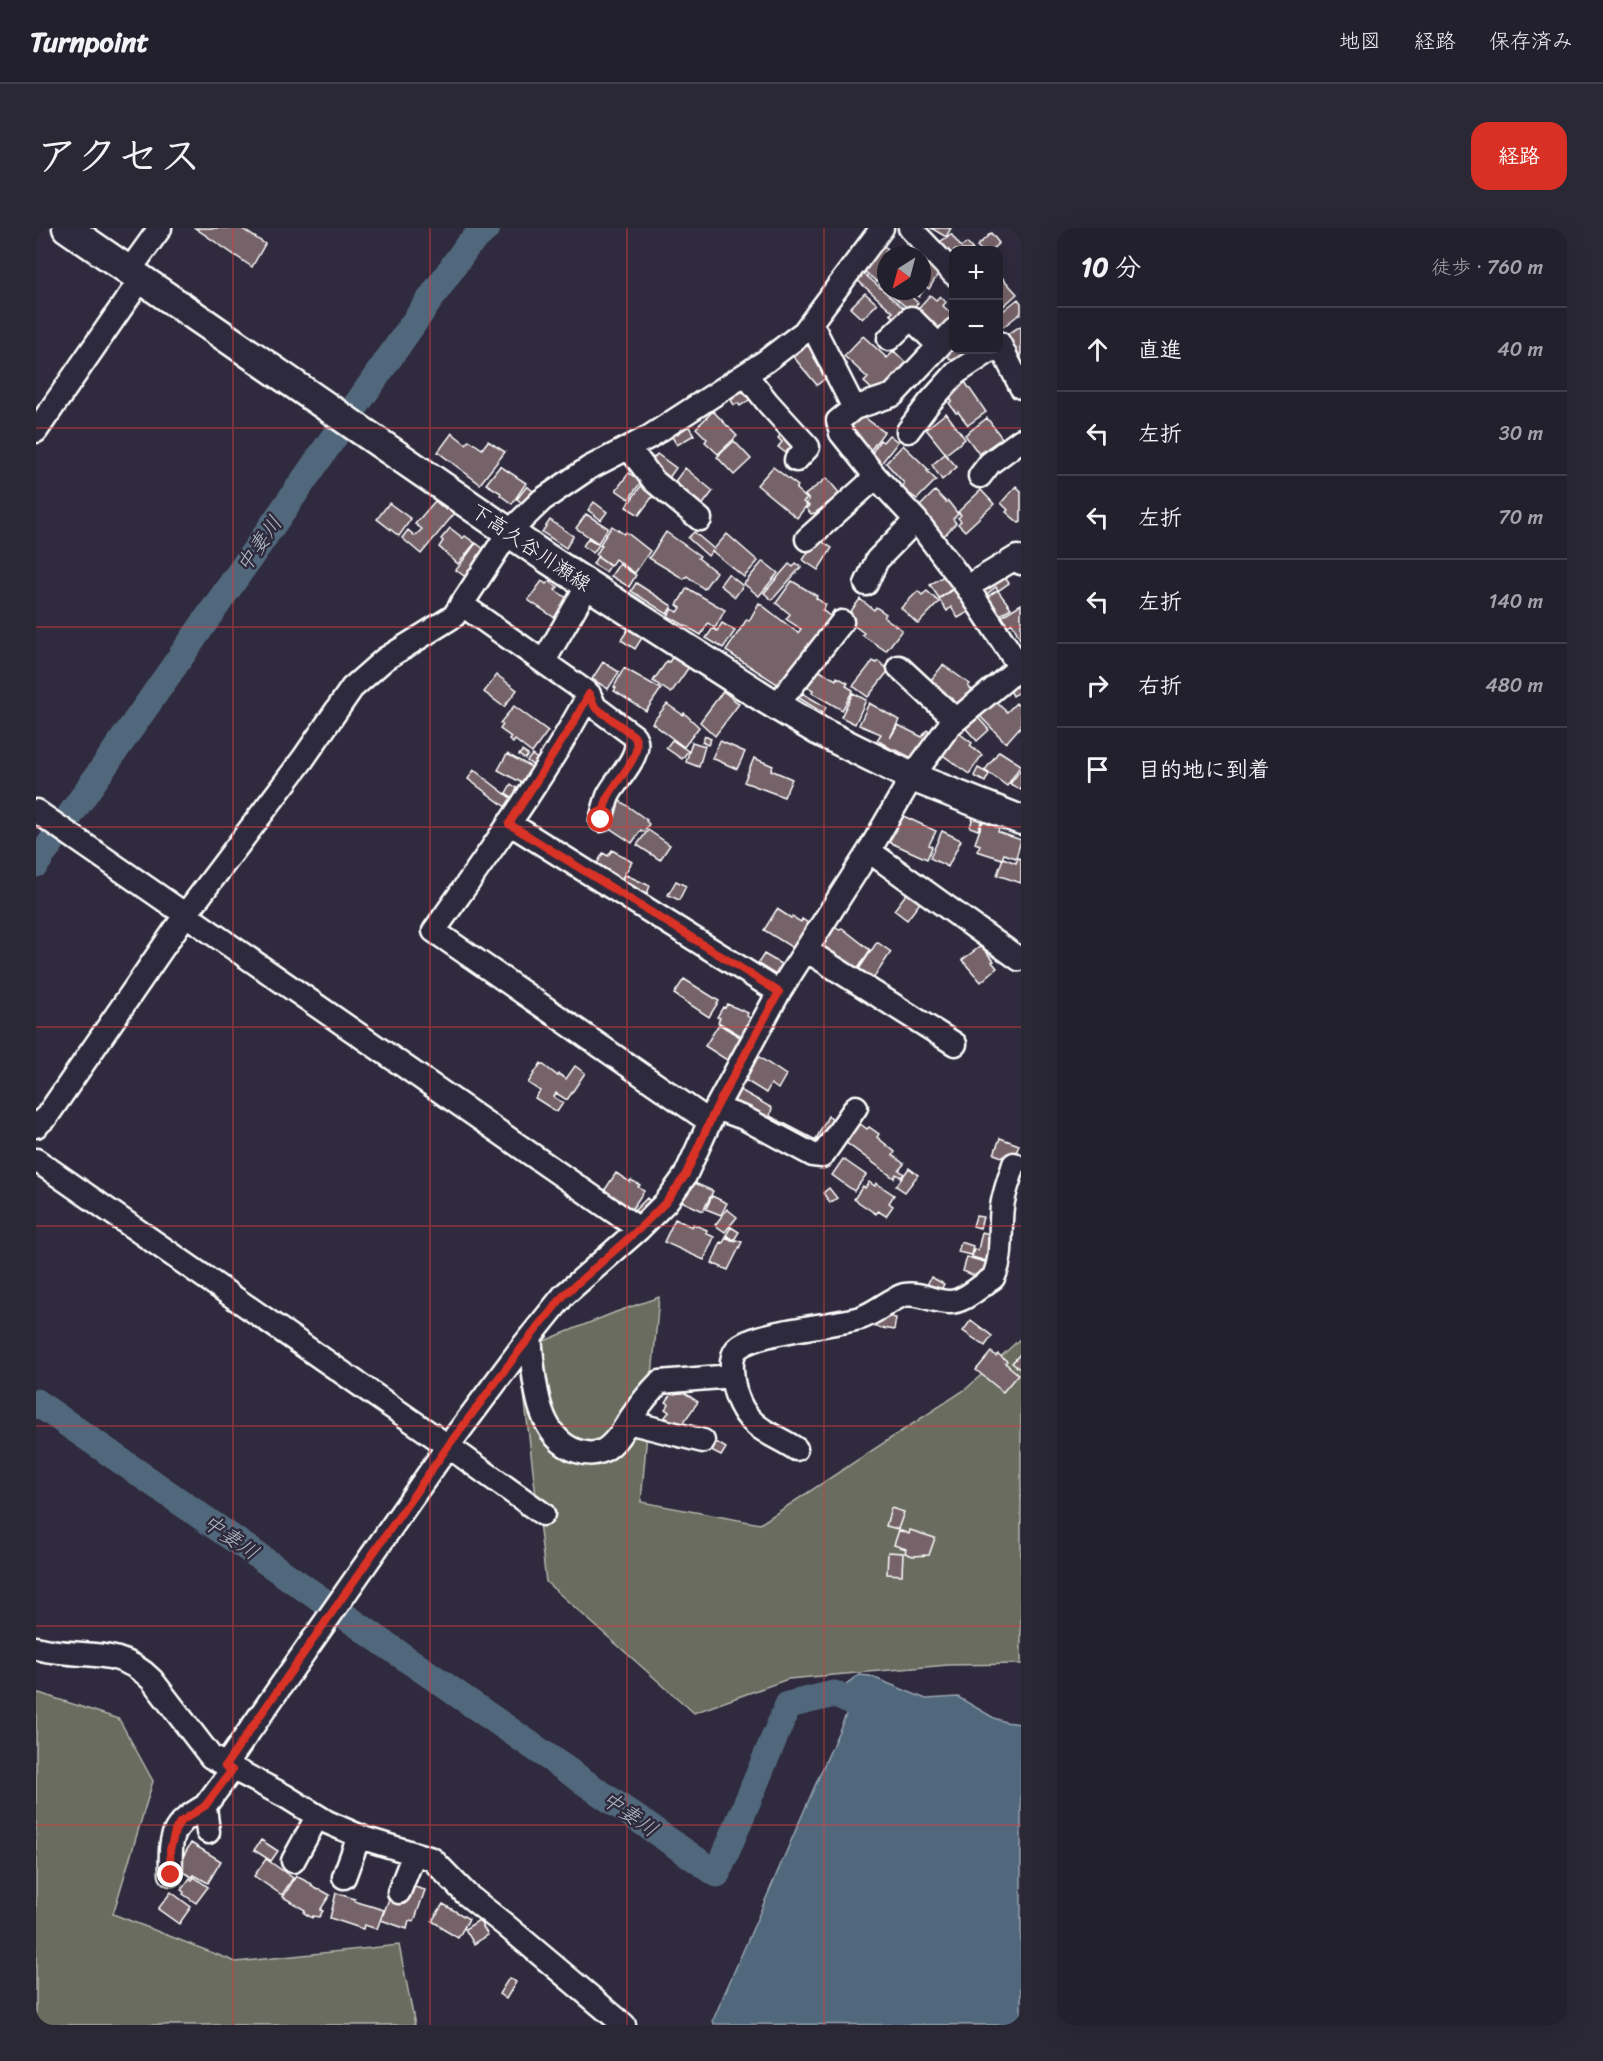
<!DOCTYPE html>
<html lang="ja">
<head>
<meta charset="utf-8">
<style>
  body { margin:0; font-family:Sriracha,"Klee One",sans-serif; background:#2b2836; color:#f1f3f6 }
  .controls { position:absolute; right:18px; top:18px; display:grid; overflow:hidden; border-radius:12px; box-shadow:0 6px 24px #0002 }
  .controls button { width:54px; height:54px; display:grid; place-items:center; padding:0; border:0; border-bottom:2px solid #403e4a; background:#23202e; color:#f1f3f6; font:30px sans-serif }
  .compass { position:absolute; left:841px; top:18px; width:54px; height:54px; border-radius:50%; background:#23202e; box-shadow:0 6px 24px #0002; rotate:216deg }
  .stop { position:absolute; width:18px; height:18px; margin:-14px; border:4px solid #d93025; border-radius:50%; background:#fff }
  .stop.end { background:#d93025; border-color:#fff; box-shadow:0 2px 6px #0008 }
  .list { margin:0; padding:0; list-style:none }
  h2 { display:flex; justify-content:space-between; align-items:center; height:78px; margin:0; padding:0 24px; font-size:26px }
  h2 small { font-size:20px; font-weight:400; color:#a3a3aa }
  .list li { display:grid; grid-template-columns:39px 1fr auto; gap:18px; align-items:center; box-sizing:border-box; height:84px; padding:0 24px; border-top:2px solid #403e4a }
  .list b { display:block; font-size:22px; white-space:nowrap }
  .list em { font-size:20px; font-style:normal; color:#a3a3aa }
  .icon { flex:none; width:33px; height:33px; fill:none; stroke:currentColor; stroke-width:2; stroke-linecap:round; stroke-linejoin:round }
  .map { position:relative; flex:none; width:985px; height:1797px; overflow:hidden; border-radius:18px }
  header { display:flex; align-items:center; gap:36px; box-sizing:border-box; height:84px; padding:0 30px; background:#23202e; border-bottom:2px solid #403e4a }
  header strong { font-size:28px }
  nav { display:flex; gap:33px; margin-inline-start:auto; font-size:21px }
  .intro { display:flex; align-items:center; justify-content:space-between; box-sizing:border-box; height:144px; padding:0 36px }
  h1 { margin:0; font-size:42px }
  .button { padding:15px 27px; border-radius:18px; background:#d93025; color:#fff; font-size:21px; font-weight:700 }
  main { display:flex; gap:36px; padding:0 36px }
  aside { flex:1; background:#23202e; border-radius:18px; box-shadow:0 6px 24px #0002 }
  .map>svg:first-child { display:block }
  .green { fill:#696c5e; stroke:#b4b6ae; stroke-width:1.5 }
  .water { fill:#51677c; stroke:#97a4b0; stroke-width:1.5 }
  .lines { fill:none; stroke-linecap:round; stroke-linejoin:round }
  .river { stroke:#51677c; stroke-width:27 }
  .building { fill:#766369; stroke:#fff; stroke-width:1.5 }
  .minor-casing { stroke:#fff; stroke-width:27 }
  .major-casing { stroke:#fff; stroke-width:33 }
  .minor { stroke:#2f2a3d; stroke-width:22 }
  .major { stroke:#2f2a3d; stroke-width:28 }
  .route { stroke:#d93025; stroke-width:8 }
  .grid { fill:none; stroke:#da3e3e; stroke-width:1.5; stroke-opacity:0.55 }
  .labels { text-anchor:middle; stroke-width:5; stroke-linejoin:round; paint-order:stroke }
  .street-label { font-size:20px; fill:#fff; stroke:#2f2a3d }
  .water-label { font-size:21px; font-style:italic; fill:#b1bbc4; stroke:#2f2a3d }
</style>
</head>
<body>
<header>
<strong>Turnpoint</strong>
<nav><a>地図</a><a>経路</a><a>保存済み</a></nav>
</header>
<div class="intro"><h1>アクセス</h1><a class="button">経路</a></div>
<main>
<div class="map">
<svg width="985" height="1797" viewBox="0 0 985 1797">
  <rect width="100%" height="100%" fill="#2f2a3d"/>
  <filter id="ink" filterUnits="userSpaceOnUse"><feTurbulence type="fractalNoise" baseFrequency=".0167" numOctaves="2"/><feDisplacementMap in="SourceGraphic" scale="12" xChannelSelector="R" yChannelSelector="G"/><feConvolveMatrix kernelMatrix="1 2 1 2 8 2 1 2 1" color-interpolation-filters="sRGB"/></filter>
  <g filter="url(#ink)">
    <path class="green" d="M623,1069L605,1274L724,1296L930,1161L985,1110V1436L912,1437L752,1451L658,1485L510,1354L483,1123L580,1084Z
      M3,1465L83,1491L117,1553L77,1686L200,1734L363,1717L379,1797H0V1466Z"/>
    <path class="water" d="M823,1447L834,1448L890,1471L922,1469L958,1490L969,1494L985,1496V1797L678,1796L677,1792L812,1482C807,1462 804,1458 823,1447Z"/>
    <g class="lines">
      <path class="river" d="M0,636L432,17L451,0
        M0,1174L681,1646L752,1477L798,1466L843,1487"/>
    </g>
    <path class="building" d="M159,0H205L229,16L216,39Z
      M895,0H915L910,9Z
      M955,5L963,15L955,22H945L941,18Z
      M915,6L925,19L931,15L937,22H918V32L904,14Z
      M845,16L852,21L849,25L852,27L843,40L849,46L841,54L827,42Z
      M875,17L888,25L869,27Z
      M887,28L904,43L893,61L886,56Z
      M826,44L872,84L866,91L861,87L859,90L854,86L857,84L820,51Z
      M963,46L981,66L963,82Z
      M850,47V62L843,56Z
      M886,57L889,59L883,69L873,63H886Z
      M851,63H869L882,75L875,83Z
      M829,65L841,76L826,91L814,80Z
      M894,67L900,72L904,68L910,74L907,78L918,88V94L905,108L878,85Z
      M982,71L985,75V85L967,99L963,93V86Z
      M985,98V132L983,133L977,123L979,122L971,110L973,109L971,106Z
      M827,108L851,130L858,123L875,140L843,168L828,154L832,150L808,128Z
      M770,114L796,145L781,157L755,126Z
      M918,116V122H945L922,138L905,122Z
      M929,154L950,184L932,197L922,184L920,185L913,175L916,173L912,167Z
      M711,157L719,168L704,178L702,175L698,177L695,172L698,170L696,167Z
      M677,183L701,208L682,226L669,214L671,211L660,200Z
      M820,183L848,204L834,223L808,198Z
      M910,185L929,211L910,226L890,201Z
      M951,190L966,210L943,226L929,207Z
      M650,194L658,207L641,217L633,204Z
      M747,203L765,217L756,230L742,219L746,214L742,210Z
      M416,205L430,216L433,212L446,221L452,213L469,224L444,256L402,224Z
      M853,207L862,214L844,237L833,229L844,212L847,214Z
      M698,213L715,231L698,247L681,229Z
      M867,217L893,242L891,243L900,252L881,271L867,261L868,255L850,235Z
      M612,226L618,230L621,226L640,240L630,254L608,232Z
      M909,226L921,239L906,252L896,237Z
      M464,238L490,255L476,276L464,267L465,265L450,256Z
      M737,239L762,258L760,261L771,271L767,274L771,277L761,290L721,257Z
      M649,240L677,263L662,283L633,261Z
      M593,245L605,254L593,271L580,262Z
      M791,250L804,266L779,285L775,286L770,280L773,278L770,275L773,272L769,267Z
      M607,255L620,264L603,287L590,279Z
      M491,258L497,263L487,276L481,271Z
      M980,258L985,263V294L983,295L970,284L972,282L965,275Z
      M945,262L958,276L929,303L922,296L925,293L922,290L925,287L922,284Z
      M899,263L910,274L912,273L922,286L917,291L920,295L906,310L882,280Z
      M399,273L410,282L412,280L419,285L385,326L366,310L372,302L379,308L386,301L379,296Z
      M558,274L571,284L565,292L552,282Z
      M353,275L375,291L363,308L341,291Z
      M550,286L572,300L562,315L540,300Z
      M514,292L537,308L530,320L506,304Z
      M576,298L588,306L590,304L614,323L599,345L579,331L575,337L560,327L566,317L564,316Z
      M414,300L427,310L429,308L439,315L422,336L403,319L407,313L405,311Z
      M630,304L664,328L662,330L680,344L668,361L651,348L648,351L613,330Z
      M658,304L678,321L691,306L722,333L708,349L676,323L672,328L652,310Z
      M552,310L563,317L557,325L547,318Z
      M781,310L796,320L782,342L767,332Z
      M440,315L453,325L435,353L420,342Z
      M561,329L574,338L570,344L557,336Z
      M727,333L742,345L723,368L708,356Z
      M760,335L765,339L736,372L728,365L753,336L757,339Z
      M583,336L600,347L593,359L575,348Z
      M912,345L920,358L903,370L894,357Z
      M965,345L973,355L962,363L975,380L962,388L950,369L962,362L960,359L948,368L943,361Z
      M692,346L707,358L699,369L684,357Z
      M506,353L510,356L513,353L522,359L519,362L535,373L522,392L492,372Z
      M756,353L781,368L780,370L790,377L786,382L794,388L798,382L805,387L749,461L690,423L711,391L713,393L723,375L762,405L765,401L750,391L754,386L740,375Z
      M600,355L636,378L631,386L595,363Z
      M921,359L936,382L922,390L915,379L911,383L903,371Z
      M651,360L689,382L679,400L672,395L665,407L632,388L636,381L642,384L645,380L641,377Z
      M882,363L886,367L891,363L903,374L882,396L865,380Z
      M824,371L838,382L840,379L850,386L848,389L866,402L850,423L826,407L828,405L809,391Z
      M985,376V413L976,395L972,398L966,388Z
      M686,395L699,403L687,420L670,410L677,400L681,403Z
      M595,397L609,405L599,421L585,412Z
      M637,428L653,439L635,465L617,453L631,433L633,434Z
      M837,433L840,435L842,433L853,442L832,469L817,458Z
      M567,434L583,444L572,461L556,451Z
      M907,437L934,456L932,458L938,464L920,485L891,457Z
      M588,440L625,461L610,483L578,463L580,460L578,459Z
      M780,441L800,452L801,449L812,455L810,458L817,462L806,482L776,465L777,462L770,458Z
      M461,447L481,462L468,479L448,464Z
      M979,449L985,463L977,468L970,454Z
      M687,463L703,476L679,508L664,494Z
      M766,465L790,479L787,485L763,470Z
      M817,465L830,472L819,496L805,489Z
      M954,469L971,484L980,475L985,480V498L970,515L940,484Z
      M833,475L863,492L854,510L862,497L886,509L891,502L898,507L878,531L858,521L857,522L841,512L845,506L823,497Z
      M631,476L647,487L648,485L663,499L648,519L616,495Z
      M478,478L512,503L496,525L479,512L477,515L473,512L475,509L464,501L467,497L464,495Z
      M937,484L953,502L941,513L925,495Z
      M920,503L936,515L934,518L946,527L933,546L904,525Z
      M669,508L675,511L672,517L666,514Z
      M636,512L652,523L646,531L630,520Z
      M684,513L709,524L701,541L676,530Z
      M656,514L669,518L663,539L650,534Z
      M486,523L492,527L489,531L483,527Z
      M963,523L985,537L971,558L949,542Z
      M471,526L501,542L490,557L462,542Z
      M496,527L503,532L498,538L491,533Z
      M718,530L737,538L735,542L756,551L748,569L708,554Z
      M942,540L953,546L949,554L938,548Z
      M985,541V562L974,556Z
      M438,542L481,575L475,583L432,551Z
      M475,556L488,565L482,573L470,565Z
      M583,572L611,592L610,593L613,596L608,604L605,602L596,615L569,597V592Z
      M863,586L900,603L893,617L896,619L891,631L851,613Z
      M938,586L947,589L942,602L934,599Z
      M948,590L964,596L962,604L985,612L980,630L968,626L966,631L941,623L944,617L939,615Z
      M612,602L634,617L624,632L601,617Z
      M906,603L925,612L912,639L894,630Z
      M576,622L596,634L583,655L558,641L567,625L572,628Z
      M967,630L980,635L982,630L985,631V655L961,647Z
      M590,647L614,658L610,668L585,656Z
      M640,653L650,658L643,672L632,667Z
      M874,661L887,671L871,692L858,682Z
      M741,681L755,690L756,689L765,694L766,691L775,697L760,722L728,702Z
      M797,698L804,702L806,700L834,722L819,745L783,720Z
      M841,714L855,724L833,757L819,747Z
      M945,718L958,733L956,734L961,740L945,754L926,732Z
      M728,726L750,739L741,754L719,740Z
      M648,751L683,773L673,789L638,766Z
      M691,776L712,785L711,788L717,792L707,809L682,794L684,790L681,789L687,779L689,780Z
      M683,796L707,811L694,834L669,818Z
      M717,825L750,847L742,861L735,856L730,865L709,852L711,850L705,846Z
      M505,835L522,848L523,846L530,851L539,838L549,845L531,872L520,865L518,869L527,875L521,884L499,870L504,863L492,855Z
      M697,858L736,880L734,888L782,913L777,922L689,874Z
      M792,888L799,892L787,915L780,911Z
      M819,892L831,901L833,899L843,906L841,909L859,924L857,927L868,936L863,942L868,946L865,949L860,946L858,950L805,911Z
      M964,910L983,917L977,933L958,926Z
      M807,931L830,947L818,963L796,947Z
      M873,940L882,947L869,964L860,958Z
      M580,945L594,954L595,952L604,957L602,959L608,963L594,984L566,966Z
      M654,953L677,963L667,983L645,973Z
      M833,954L839,958L840,955L858,967L853,975L857,978L850,988L842,983L840,986L818,971L827,958L829,960Z
      M793,960L801,970L794,975L787,965Z
      M676,968L691,975L685,987L670,981Z
      M611,970L617,976L604,990L598,983Z
      M691,981L701,989L689,1004L679,997Z
      M940,988L947,989L944,1000L937,998Z
      M639,991L656,999L657,996L671,1002L670,1005L678,1009L668,1032L628,1014Z
      M695,999L703,1004L698,1012L690,1007Z
      M946,1004L961,1008L954,1034L936,1029L938,1021L942,1022Z
      M690,1009L699,1014L700,1012L706,1014L692,1042L676,1035L685,1014L687,1015Z
      M925,1014L937,1018L935,1027L922,1024Z
      M931,1029L956,1036L952,1050H939V1048L927,1043Z
      M895,1049L908,1056L903,1066L890,1059Z
      M841,1086L860,1090L858,1102L839,1099Z
      M935,1092L956,1108L949,1118L927,1103Z
      M955,1124L960,1128L962,1126L971,1133L969,1135L982,1146L967,1164L940,1142Z
      M985,1125V1142L976,1135Z
      M643,1161L662,1174L644,1199L629,1189L633,1184L629,1181L633,1176L630,1174L637,1164L639,1166Z
      M680,1214L690,1220L685,1228L675,1223L678,1215Z
      M855,1280L868,1284L862,1301L850,1298Z
      M863,1302L873,1306L874,1302L899,1310L893,1327L877,1328L869,1325L870,1321L858,1317Z
      M852,1324L867,1325L866,1347L851,1346Z
      M225,1612L242,1623L235,1633L218,1622Z
      M155,1615L185,1633L172,1655L158,1647L156,1649L140,1640Z
      M230,1631L257,1650L246,1667L218,1648Z
      M260,1648L276,1656L275,1658L282,1662L283,1661L294,1667L284,1682L287,1683L283,1689L277,1688L276,1690L268,1685L269,1682L247,1669Z
      M158,1649L172,1659L160,1675L147,1666L148,1664L145,1662L154,1650L156,1652Z
      M375,1658L389,1662L378,1694L373,1693L371,1701L345,1692L353,1671L368,1676Z
      M135,1664L155,1679L143,1696L122,1681Z
      M300,1665L319,1671L318,1673L348,1682L341,1701L328,1697L327,1701L294,1690Z
      M407,1676L433,1691L422,1710L405,1700L406,1699L396,1693Z
      M443,1692L452,1707L438,1716L429,1701Z
      M473,1750L480,1754L470,1771L463,1766Z"/>
    <g class="lines">
      <defs>
        <path id="minor" d="M874,0L918,46
          M93,43L124,0
          M775,95L818,180
          M918,102L857,167L818,180L802,193L805,205L840,249L880,292L931,359L985,441
          M853,111L875,90L903,118
          M963,115L985,159
          M710,147L732,175L772,219L760,232
          M0,203L105,51
          M872,203L893,175L920,145L955,122
          M593,220L618,253L664,291
          M944,248L954,235L985,212
          M771,311L840,249
          M830,356L841,332L880,292
          M931,359L981,329L985,335
          M425,376L553,466L559,479L598,508C609,526 579,552 572,568C569,576 567,585 565,592
          M508,433L552,357
          M863,439L920,492
          M553,466C509,549 452,626 398,703L674,894
          M741,477L806,394
          M0,583L603,1001
          M473,595L743,764
          M833,623L983,731L985,730
          M770,722L919,816
          M680,880L708,890L777,927L786,928L820,879
          M0,898L11,888L150,686L267,531L316,460L349,431L418,388L473,304L506,272L553,240L613,209L730,133L768,104L846,0
          M0,932L412,1218L507,1286
          M494,1109C498,1145 498,1208 541,1223C550,1226 559,1227 568,1222C581,1215 589,1198 597,1187C605,1175 614,1164 624,1154L696,1148
          M592,1194L667,1213
          M760,1221C746,1211 729,1206 717,1194C706,1184 699,1168 697,1153C696,1142 693,1127 703,1119C725,1103 795,1098 824,1090C840,1085 854,1071 868,1067C885,1064 897,1074 913,1074C929,1074 944,1058 957,1050C968,1029 963,1002 966,979C968,964 974,950 978,936
          M0,1420C43,1432 81,1416 116,1452L175,1529L249,1568L291,1594L330,1611L396,1631L430,1666L468,1696L588,1797
          M189,1538L412,1218L483,1123L528,1067L603,1001L630,974L649,948L680,880L743,764L833,623L876,549L913,498L984,439
          M172,1604L169,1578L196,1542
          M257,1633L281,1589
          M135,1646C134,1607 134,1598 169,1578
          M308,1649L323,1608
          M363,1664L378,1626"/>
        <path id="major" d="M31,0L512,331L728,470L783,503L876,549L985,592"/>
      </defs>
      <use href="#minor" class="minor-casing"/>
      <use href="#major" class="major-casing"/>
      <use href="#minor" class="minor"/>
      <use href="#major" class="major"/>
    </g>
  </g>
  <g class="lines" filter="url(#ink)">
    <path class="route" d="M135,1647L134,1622L139,1603L144,1594L169,1578L196,1542L189,1538L412,1218L483,1123L528,1067L603,1001L630,974L649,948L680,880L743,764L473,596L539,492L553,466L559,479L598,508C610,526 579,552 572,569C569,576 567,585 565,592"/>
  </g>
  <path class="grid" d="M197,0V1797M394,0V1797M591,0V1797M788,0V1797M0,200H985M0,399H985M0,599H985M0,799H985M0,998H985M0,1198H985M0,1398H985M0,1597H985"/>
  <g class="labels">
    <g class="street-label">
      <text transform="translate(495 319) rotate(34)" y="7">下高久谷川瀬線</text>
    </g>
    <g class="water-label">
      <text transform="translate(223 316) rotate(-55)" y="7">中妻川</text>
      <text transform="translate(195 1309) rotate(35)" y="7">中妻川</text>
      <text transform="translate(594 1586) rotate(35)" y="7">中妻川</text>
    </g>
  </g>
</svg>
<div class="controls">
<button>+</button>
<button>−</button>
</div>
<svg class="compass" viewBox="-18 -18 36 36"><path d="M0-13l5 13h-10z" fill="#e53935"/><path d="M0 13l5-13h-10z" fill="#a3a3aa"/></svg>
<div class="stop" style="left:565px;top:592px"></div>
<div class="stop end" style="left:135px;top:1647px"></div>
</div>
<aside>
<h2>10 分<small>徒歩 · 760 m</small></h2>
<ul class="list">
<li><svg class="icon" aria-label="ahead" viewBox="0 0 24 24"><path d="M12 20V5M6 11l6-6 6 6"/></svg><div><b>直進</b></div><em>40 m</em></li>
<li><svg class="icon" aria-label="left" viewBox="0 0 24 24"><path d="M17 20v-9H6M10 6l-5 5 5 5"/></svg><div><b>左折</b></div><em>30 m</em></li>
<li><svg class="icon" aria-label="left" viewBox="0 0 24 24"><path d="M17 20v-9H6M10 6l-5 5 5 5"/></svg><div><b>左折</b></div><em>70 m</em></li>
<li><svg class="icon" aria-label="left" viewBox="0 0 24 24"><path d="M17 20v-9H6M10 6l-5 5 5 5"/></svg><div><b>左折</b></div><em>140 m</em></li>
<li><svg class="icon" aria-label="right" viewBox="0 0 24 24"><path d="M7 20v-9h11M14 6l5 5-5 5"/></svg><div><b>右折</b></div><em>480 m</em></li>
<li><svg class="icon" aria-label="arrive" viewBox="0 0 24 24"><path d="M6 21V4h12l-3 4 3 4H6"/></svg><div><b>目的地に到着</b></div></li>
</ul>
</aside>
</main>
</body>
</html>
